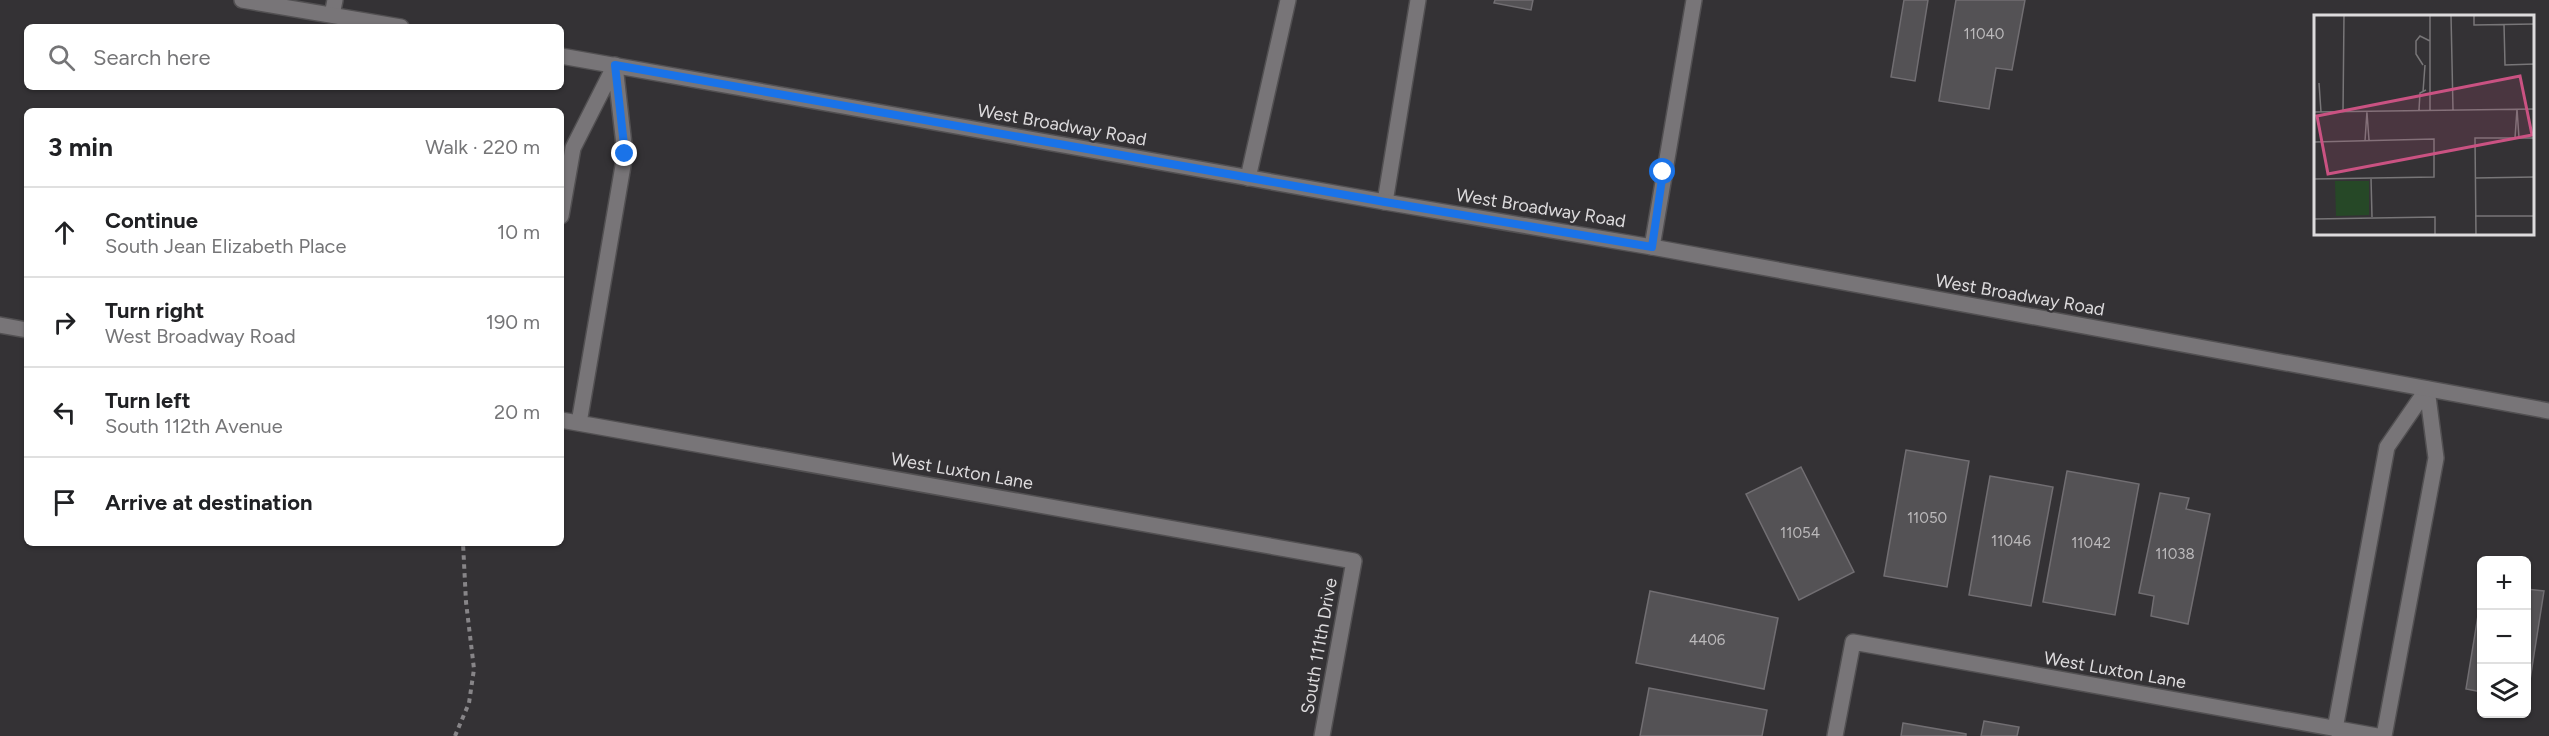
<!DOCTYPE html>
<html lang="en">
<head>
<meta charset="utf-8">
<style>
  body { margin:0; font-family:Figtree,sans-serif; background:#f2f2f2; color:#202124 }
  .controls { position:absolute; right:18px; bottom:18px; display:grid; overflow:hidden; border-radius:9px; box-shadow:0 2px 4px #0004 }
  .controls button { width:54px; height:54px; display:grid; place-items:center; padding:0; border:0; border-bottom:2px solid #e0e0e0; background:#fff; color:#202124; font:30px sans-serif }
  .stop { position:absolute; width:18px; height:18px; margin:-14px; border:4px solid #1a73e8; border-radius:50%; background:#fff }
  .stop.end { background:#1a73e8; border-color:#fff; box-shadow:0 2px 6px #0008 }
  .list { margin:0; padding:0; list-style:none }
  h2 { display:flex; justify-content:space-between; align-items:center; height:78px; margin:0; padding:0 24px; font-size:26px }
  h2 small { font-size:20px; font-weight:400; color:#757577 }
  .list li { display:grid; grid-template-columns:39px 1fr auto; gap:18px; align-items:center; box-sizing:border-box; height:90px; padding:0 24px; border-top:2px solid #e0e0e0 }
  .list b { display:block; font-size:22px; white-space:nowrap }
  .list p { margin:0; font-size:20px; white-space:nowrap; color:#757577 }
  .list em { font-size:20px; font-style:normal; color:#757577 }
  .icon { flex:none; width:33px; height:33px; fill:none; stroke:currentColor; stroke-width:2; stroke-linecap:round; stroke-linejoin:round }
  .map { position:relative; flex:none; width:2549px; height:736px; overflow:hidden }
  .search { position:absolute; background:#fff; box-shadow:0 2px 4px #0004; left:24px; top:24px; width:540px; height:66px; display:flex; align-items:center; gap:15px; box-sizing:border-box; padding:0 21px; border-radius:9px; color:#757577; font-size:22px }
  .panel { position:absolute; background:#fff; box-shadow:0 2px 4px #0004; left:24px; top:108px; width:540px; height:438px; border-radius:9px }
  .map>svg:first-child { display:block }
  .building { fill:#545255; stroke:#716e72; stroke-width:1.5 }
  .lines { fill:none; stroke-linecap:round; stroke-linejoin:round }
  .lane-casing { stroke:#525052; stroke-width:18 }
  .street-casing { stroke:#525052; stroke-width:18 }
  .secondary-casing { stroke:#525052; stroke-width:18 }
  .path { stroke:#878588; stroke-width:4; stroke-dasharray:4.5 4.5; stroke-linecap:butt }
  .lane { stroke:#787578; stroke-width:15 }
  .street { stroke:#787578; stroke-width:15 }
  .secondary { stroke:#787578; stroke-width:15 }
  .route { stroke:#1a73e8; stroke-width:8 }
  .labels { text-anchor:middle; stroke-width:4.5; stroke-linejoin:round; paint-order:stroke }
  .number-label { font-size:15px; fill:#bbb9bb }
  .street-label { font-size:18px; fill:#dddbdd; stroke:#343235 }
  .inset-road { fill:none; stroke:#787678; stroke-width:1.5 }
  .view { fill:#ca5282; fill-opacity:0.15; stroke:#ca5282; stroke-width:3 }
  .inset-edge { fill:none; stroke:#dddbdd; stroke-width:3 }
</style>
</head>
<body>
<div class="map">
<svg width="2549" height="736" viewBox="0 0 2549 736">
  <rect width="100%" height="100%" fill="#343235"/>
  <path class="building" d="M1495,0H1533L1531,10L1494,3Z
    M1904,0H1928L1915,81L1891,77Z
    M1956,0H2025L2012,70L1996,68L1989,109L1939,101Z
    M1906,450L1969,461L1947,587L1884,576Z
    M1801,467L1854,572L1799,600L1746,494Z
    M2067,471L2139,484L2115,615L2043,602Z
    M1990,476L2053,487L2031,606L1969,595Z
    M2160,493L2189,498L2186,509L2210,514L2188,624L2151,616L2154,596L2139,593Z
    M2526,589L2544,591L2527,699H2526Z
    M1650,591L1778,618L1764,689L1636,663Z
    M2482,591V692L2466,689Z
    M1649,688L1767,710L1762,736H1640Z
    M1984,721L2019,727L2017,736H1981Z
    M1903,723L1966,734V736H1901Z"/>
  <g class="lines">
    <defs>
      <path id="lane" d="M1248,178L1288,0
        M1385,202L1418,0"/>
      <path id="street" d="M332,15L335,0
        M561,216L573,148L615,65
        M1652,247L1694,0
        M0,325L27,330
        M561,420L1354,561L1322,736
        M579,423L625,154L615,65
        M2335,729L2387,447L2427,389
        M1835,736L1853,642L2377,736
        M2384,736L2436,458L2427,389"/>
      <path id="secondary" d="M242,0L401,27
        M561,56L1385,202L1652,247L2549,411"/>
    </defs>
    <use href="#lane" class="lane-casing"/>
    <use href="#street" class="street-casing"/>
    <use href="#secondary" class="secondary-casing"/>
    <path class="path" d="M455,736L469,703L474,669L466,602L463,543"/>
    <use href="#lane" class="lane"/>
    <use href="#street" class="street"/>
    <use href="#secondary" class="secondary"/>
  </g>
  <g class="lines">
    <path class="route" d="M625,154L615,65L1385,202L1652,247L1663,172"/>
  </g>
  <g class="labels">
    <g class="number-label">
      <text x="1984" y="39">11040</text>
      <text x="1927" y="523">11050</text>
      <text x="1800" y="538">11054</text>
      <text x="2011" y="546">11046</text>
      <text x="2091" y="548">11042</text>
      <text x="2175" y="559">11038</text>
      <text x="1707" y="645">4406</text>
    </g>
    <g class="street-label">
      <text transform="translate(1062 125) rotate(10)" y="6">West Broadway Road</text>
      <text transform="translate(1541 208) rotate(9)" y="6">West Broadway Road</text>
      <text transform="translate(2020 295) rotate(10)" y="6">West Broadway Road</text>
      <text transform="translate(962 471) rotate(10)" y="6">West Luxton Lane</text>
      <text transform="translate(1319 646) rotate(-80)" y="6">South 111th Drive</text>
      <text transform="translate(2115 670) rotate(10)" y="6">West Luxton Lane</text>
    </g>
  </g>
  <g transform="translate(2314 15)">
    <rect width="220" height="220" fill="#343235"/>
    <path d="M21,166H55V200L22,201Z" fill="#264827"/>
    <path class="inset-road" d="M116,0V95M137,0L139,95M160,0V10L221,9M190,9L191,50L221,49M109,50L102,39V26L106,21L116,26M5,68L7,97M109,77L111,50M203,94L205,123M105,95L106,78L112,75M0,97L221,94M29,97L30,0M53,98L55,125M201,123L203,94M51,126L53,96M0,127L120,124V162L0,164M57,163L58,202M161,163L221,162M161,201H221M0,204L121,202V220M162,220L161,123H221"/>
    <path class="view" d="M206,61L218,120L14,159L3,101Z"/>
    <rect width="220" height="220" class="inset-edge"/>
  </g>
</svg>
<div class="controls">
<button>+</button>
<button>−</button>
<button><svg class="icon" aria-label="layers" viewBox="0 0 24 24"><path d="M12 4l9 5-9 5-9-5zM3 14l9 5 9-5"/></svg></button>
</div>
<div class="stop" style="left:1663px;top:172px"></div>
<div class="stop end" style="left:625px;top:154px"></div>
<div class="search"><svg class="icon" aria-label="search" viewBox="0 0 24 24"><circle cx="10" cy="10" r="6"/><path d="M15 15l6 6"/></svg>Search here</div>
<section class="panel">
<h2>3 min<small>Walk · 220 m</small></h2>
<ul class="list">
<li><svg class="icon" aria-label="ahead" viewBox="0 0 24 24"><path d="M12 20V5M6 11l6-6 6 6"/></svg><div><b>Continue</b><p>South Jean Elizabeth Place</p></div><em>10 m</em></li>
<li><svg class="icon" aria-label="right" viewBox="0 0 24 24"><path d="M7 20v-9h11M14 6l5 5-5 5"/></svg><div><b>Turn right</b><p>West Broadway Road</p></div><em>190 m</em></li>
<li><svg class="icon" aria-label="left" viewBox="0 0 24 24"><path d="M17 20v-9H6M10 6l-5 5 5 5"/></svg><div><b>Turn left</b><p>South 112th Avenue</p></div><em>20 m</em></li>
<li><svg class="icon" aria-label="arrive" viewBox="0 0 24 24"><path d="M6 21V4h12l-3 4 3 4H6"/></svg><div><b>Arrive at destination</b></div></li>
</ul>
</section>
</div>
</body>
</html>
